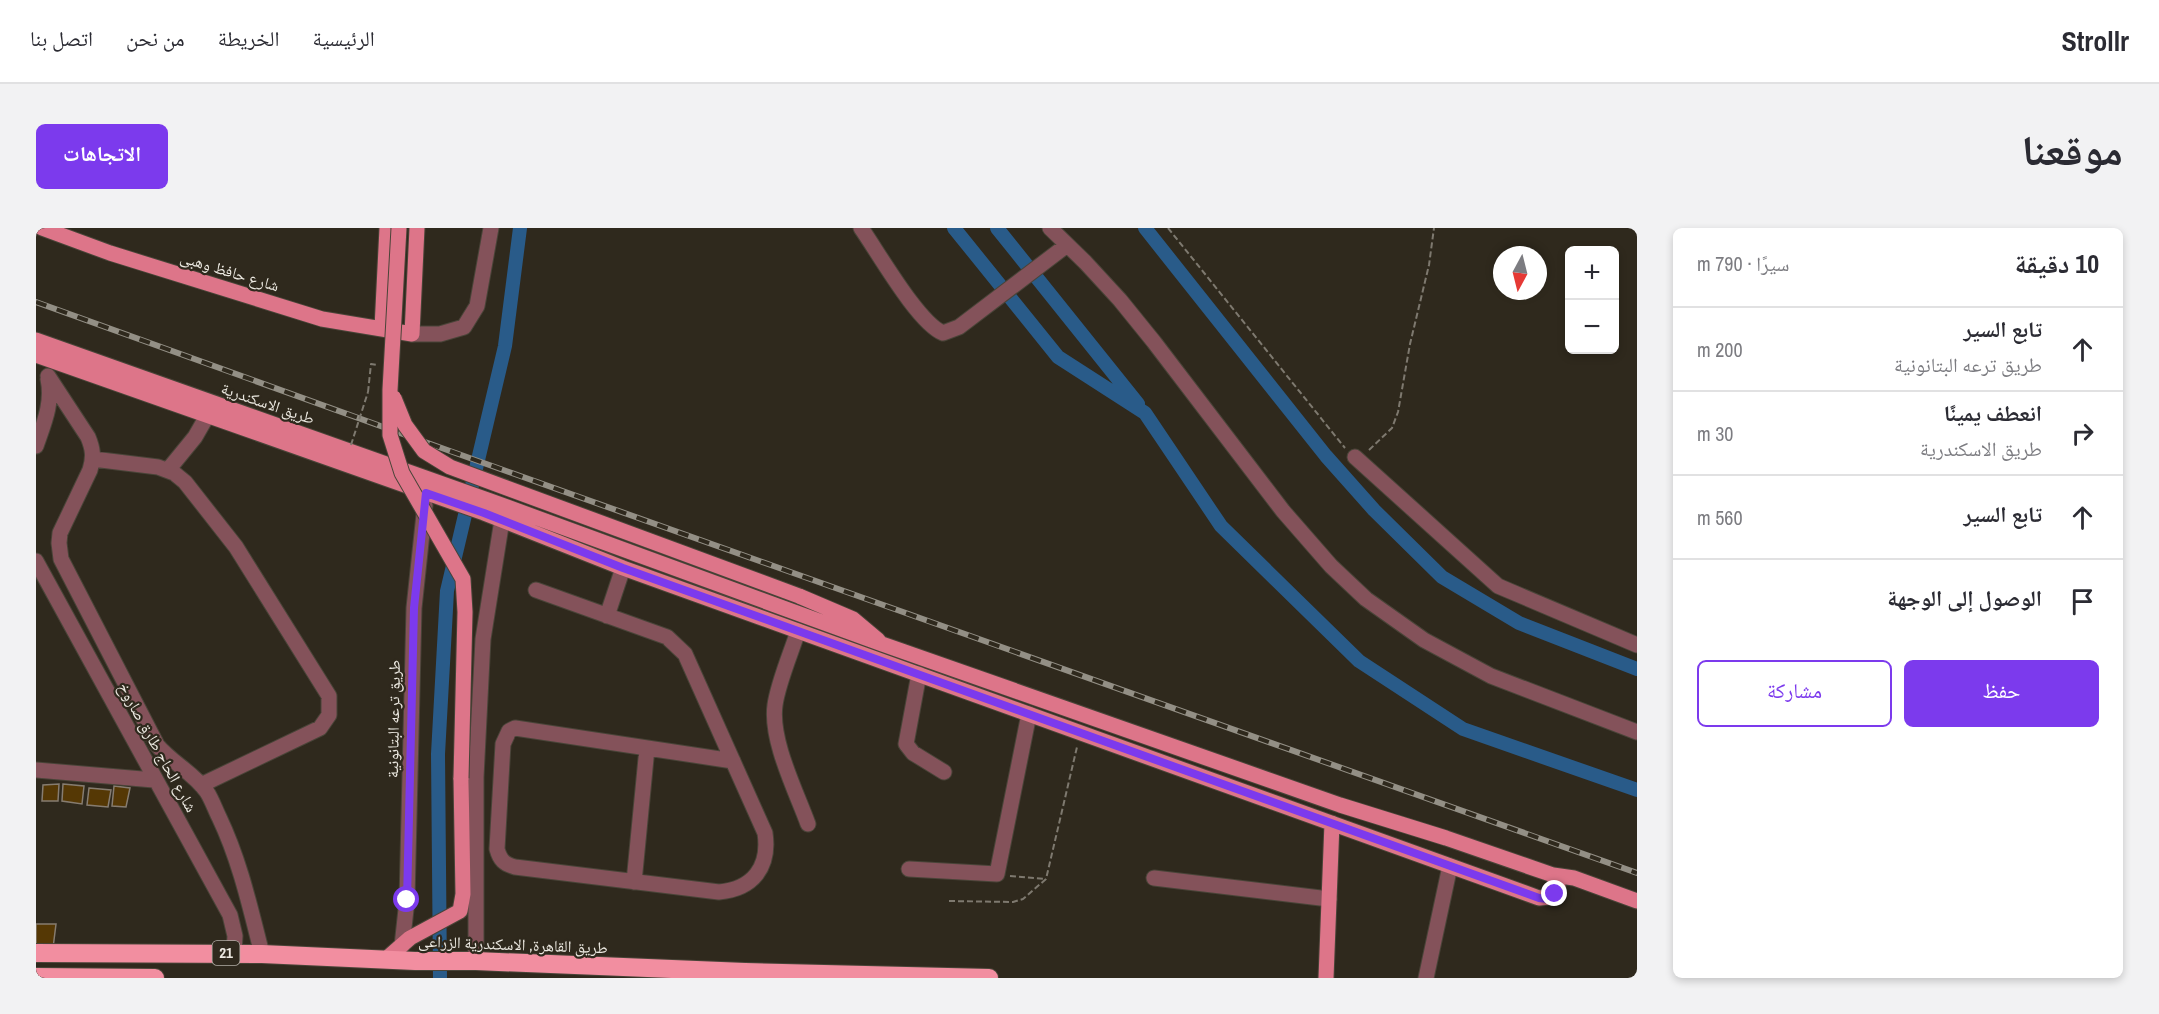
<!DOCTYPE html>
<html lang="ar">
<head>
<meta charset="utf-8">
<style>
  body { margin:0; font-family:"Archivo Narrow","Noto Naskh Arabic",sans-serif; background:#f2f2f3; color:#2b2b33; direction:rtl }
  .controls { position:absolute; right:18px; top:18px; display:grid; overflow:hidden; border-radius:9px; box-shadow:0 3px 9px #0003 }
  .controls button { width:54px; height:54px; display:grid; place-items:center; padding:0; border:0; border-bottom:2px solid #e1e1e2; background:#fff; color:#2b2b33; font:30px sans-serif }
  .compass { position:absolute; left:1457px; top:18px; width:54px; height:54px; border-radius:50%; background:#fff; box-shadow:0 3px 9px #0003; rotate:187deg }
  .stop { position:absolute; width:18px; height:18px; margin:-14px; border:4px solid #7c3aed; border-radius:50%; background:#fff }
  .stop.end { background:#7c3aed; border-color:#fff; box-shadow:0 2px 6px #0008 }
  .list { margin:0; padding:0; list-style:none }
  h2 { display:flex; justify-content:space-between; align-items:center; height:78px; margin:0; padding:0 24px; font-size:26px }
  h2 small { font-size:20px; font-weight:400; color:#7c7c81 }
  .list li { display:grid; grid-template-columns:39px 1fr auto; gap:18px; align-items:center; box-sizing:border-box; height:84px; padding:0 24px; border-top:2px solid #e1e1e2 }
  .list b { display:block; font-size:22px; white-space:nowrap }
  .list p { margin:0; font-size:20px; white-space:nowrap; color:#7c7c81 }
  .list em { font-size:20px; font-style:normal; color:#7c7c81 }
  .actions { display:flex; gap:12px; padding:18px 24px }
  .actions a { flex:1; padding:14px 0; border:2px solid #7c3aed; border-radius:9px; text-align:center; font-size:21px; color:#7c3aed }
  .actions .main { background:#7c3aed; color:#fff }
  .icon { flex:none; width:33px; height:33px; fill:none; stroke:currentColor; stroke-width:2; stroke-linecap:round; stroke-linejoin:round }
  .map { position:relative; flex:none; width:1601px; height:750px; overflow:hidden; direction:ltr; border-radius:9px }
  header { display:flex; align-items:center; gap:36px; box-sizing:border-box; height:84px; padding:0 30px; background:#fff; border-bottom:2px solid #e1e1e2 }
  header strong { font-size:28px }
  nav { display:flex; gap:33px; margin-inline-start:auto; font-size:21px }
  .intro { display:flex; align-items:center; justify-content:space-between; box-sizing:border-box; height:144px; padding:0 36px }
  h1 { margin:0; font-size:42px }
  .button { padding:15px 27px; border-radius:9px; background:#7c3aed; color:#fff; font-size:21px; font-weight:700 }
  main { display:flex; gap:36px; padding:0 36px }
  aside { flex:1; background:#fff; border-radius:9px; box-shadow:0 3px 9px #0003 }
  .map>svg:first-child { display:block }
  .lines { fill:none; stroke-linecap:round; stroke-linejoin:round }
  .canal { stroke:#295b89; stroke-width:14 }
  .building { fill:#553805; stroke:#867c70; stroke-width:1.5 }
  .minor-casing { stroke:#494438; stroke-width:17 }
  .major-casing { stroke:#494438; stroke-width:17 }
  .highway-casing { stroke:#494438; stroke-width:20 }
  .path { stroke:#7e796f; stroke-width:2; stroke-dasharray:6 3; stroke-linecap:butt }
  .minor { stroke:#84525a; stroke-width:15 }
  .major { stroke:#dd7589; stroke-width:15 }
  .highway { stroke:#f28ea0; stroke-width:18 }
  .rail-casing { stroke:#938f85; stroke-width:6 }
  .rail { stroke:#2f291d; stroke-width:4; stroke-dasharray:11; stroke-linecap:butt }
  .major-bridge-casing { stroke:#494438; stroke-width:17; stroke-linecap:butt }
  .path-bridge { stroke:#7e796f; stroke-width:2; stroke-dasharray:6 3; stroke-linecap:butt }
  .major-bridge { stroke:#dd7589; stroke-width:15 }
  .route { stroke:#7c3aed; stroke-width:8 }
  .labels { text-anchor:middle; stroke-width:4.5; stroke-linejoin:round; paint-order:stroke }
  .shield { fill:#2f291d; stroke:#b3afa6; stroke-width:1.5 }
  .shield-label { font-size:15px; font-weight:bold; fill:#ece9e1 }
  .street-label { font-size:16px; fill:#ece9e1; stroke:#2f291d }
</style>
</head>
<body>
<header>
<strong>Strollr</strong>
<nav><a>الرئيسية</a><a>الخريطة</a><a>من نحن</a><a>اتصل بنا</a></nav>
</header>
<div class="intro"><h1>موقعنا</h1><a class="button">الاتجاهات</a></div>
<main>
<aside>
<h2>10 دقيقة<small>سيرًا · 790 m</small></h2>
<ul class="list">
<li><svg class="icon" aria-label="ahead" viewBox="0 0 24 24"><path d="M12 20V5M6 11l6-6 6 6"/></svg><div><b>تابع السير</b><p>طريق ترعه البتانونية</p></div><em>200 m</em></li>
<li><svg class="icon" aria-label="right" viewBox="0 0 24 24"><path d="M7 20v-9h11M14 6l5 5-5 5"/></svg><div><b>انعطف يمينًا</b><p>طريق الاسكندرية</p></div><em>30 m</em></li>
<li><svg class="icon" aria-label="ahead" viewBox="0 0 24 24"><path d="M12 20V5M6 11l6-6 6 6"/></svg><div><b>تابع السير</b></div><em>560 m</em></li>
<li><svg class="icon" aria-label="arrive" viewBox="0 0 24 24"><path d="M6 21V4h12l-3 4 3 4H6"/></svg><div><b>الوصول إلى الوجهة</b></div></li>
</ul>
<div class="actions"><a class="main">حفظ</a><a>مشاركة</a></div>
</aside>
<div class="map">
<svg width="1601" height="750" viewBox="0 0 1601 750">
  <rect width="100%" height="100%" fill="#2f291d"/>
  <g class="lines">
    <path class="canal" d="M918,0L1022,129L1109,185L1185,298L1323,433L1427,501L1601,562
      M961,0L1102,176
      M1109,0L1290,228L1338,282L1406,349L1483,395L1601,441
      M404,750L402,526L411,363L469,118L484,0"/>
  </g>
  <path class="building" d="M23,556L22,573H6L7,557Z
    M27,556L48,558L46,576L26,573Z
    M78,558L94,560L90,579L76,578Z
    M53,560L75,562L72,579L51,577Z
    M0,696H20L17,720L0,719Z"/>
  <g class="lines">
    <defs>
      <path id="minor" d="M825,0C842,24 882,95 907,105L923,99L1031,17
        M1014,0L1049,34L1084,72L1118,114L1247,283L1295,338L1330,371L1388,412L1455,448L1601,504
        M376,106H404L428,99L441,78L455,0
        M12,148L52,209C57,221 58,229 54,242L24,305L23,315L25,331L121,517C136,535 158,545 171,564C176,572 179,581 183,589C204,633 214,679 226,726
        M0,218C8,195 17,175 12,151
        M1319,229L1462,358L1601,417
        M57,231L122,239L138,245L149,254L200,319L293,468V487L284,500L165,557
        M132,242L159,209L178,176
        M0,333L194,687L199,708L198,725
        M500,362L631,409L649,426L729,605C734,639 717,661 683,664L479,639C468,636 464,632 461,621L467,516L473,503L479,500L697,533
        M571,388L587,340
        M762,403C755,425 742,455 739,477C734,512 760,563 772,596
        M883,446L870,516L877,525L908,544
        M0,542L118,552
        M873,641L961,646L993,486
        M1118,650L1293,671
        M598,654L611,520
        M366,718L371,672L378,380L389,277
        M440,733V549L447,411L466,292
        M1390,750L1414,638"/>
      <path id="major" d="M6,0L74,25L286,91L376,106L381,0
        M346,100L351,0
        M0,112L452,272L846,416L1304,577L1410,610L1517,647L1522,659L1516,669L1503,670L587,340L448,285L0,127
        M763,368L817,391L842,412
        M1517,647L1538,650L1601,673
        M349,732L374,710L424,683L427,666L425,550
        M1290,750L1296,595"/>
      <path id="highway" d="M0,725L226,726L379,733H440L709,744L953,750
        M0,749L119,750"/>
    </defs>
    <use href="#minor" class="minor-casing"/>
    <use href="#major" class="major-casing"/>
    <use href="#highway" class="highway-casing"/>
    <path class="path" d="M1132,0L1309,220
      M332,164L335,136L341,137
      M1333,222L1356,200L1362,184L1374,116L1393,37L1398,0
      M974,648L1010,651
      M913,673L977,674L987,671L1010,651L1041,519"/>
    <use href="#minor" class="minor"/>
    <use href="#major" class="major"/>
    <use href="#highway" class="highway"/>
    <defs>
      <path id="rail" d="M0,74L414,223L1601,645"/>
    </defs>
    <use href="#rail" class="rail-casing"/>
    <use href="#rail" class="rail"/>
    <defs>
      <path id="major-bridge" d="M363,0L354,162V207L366,245L427,351L429,384L425,550
        M358,170L369,197L388,223L414,239L763,368"/>
    </defs>
    <use href="#major-bridge" class="major-bridge-casing"/>
    <path class="path-bridge" d="M315,217L332,164"/>
    <use href="#major-bridge" class="major-bridge"/>
  </g>
  <g class="lines">
    <path class="route" d="M371,672L378,380L390,265L448,285L587,340L1503,670L1512,671L1519,666"/>
  </g>
  <g class="labels">
    <rect class="shield" x="176.5" y="713" width="27" height="24" rx="4.5"/>
    <g class="shield-label">
      <text x="190" y="730">21</text>
    </g>
    <g class="street-label">
      <text transform="translate(194 43) rotate(17)" y="6">شارع حافظ وهبى</text>
      <text transform="translate(232 175) rotate(19)" y="6">طريق الاسكندرية</text>
      <text transform="translate(357 491) rotate(-89)" y="6">طريق ترعه البتانونية</text>
      <text transform="translate(122 519) rotate(61)" y="6">شارع الحاج طارق صاروخ</text>
      <text transform="translate(477 716) rotate(2)" y="6">طريق القاهرة, الاسكندرية الزراعى</text>
    </g>
  </g>
</svg>
<div class="controls">
<button>+</button>
<button>−</button>
</div>
<svg class="compass" viewBox="-18 -18 36 36"><path d="M0-13l5 13h-10z" fill="#e53935"/><path d="M0 13l5-13h-10z" fill="#7c7c81"/></svg>
<div class="stop" style="left:371px;top:672px"></div>
<div class="stop end" style="left:1519px;top:666px"></div>
</div>
</main>
</body>
</html>
